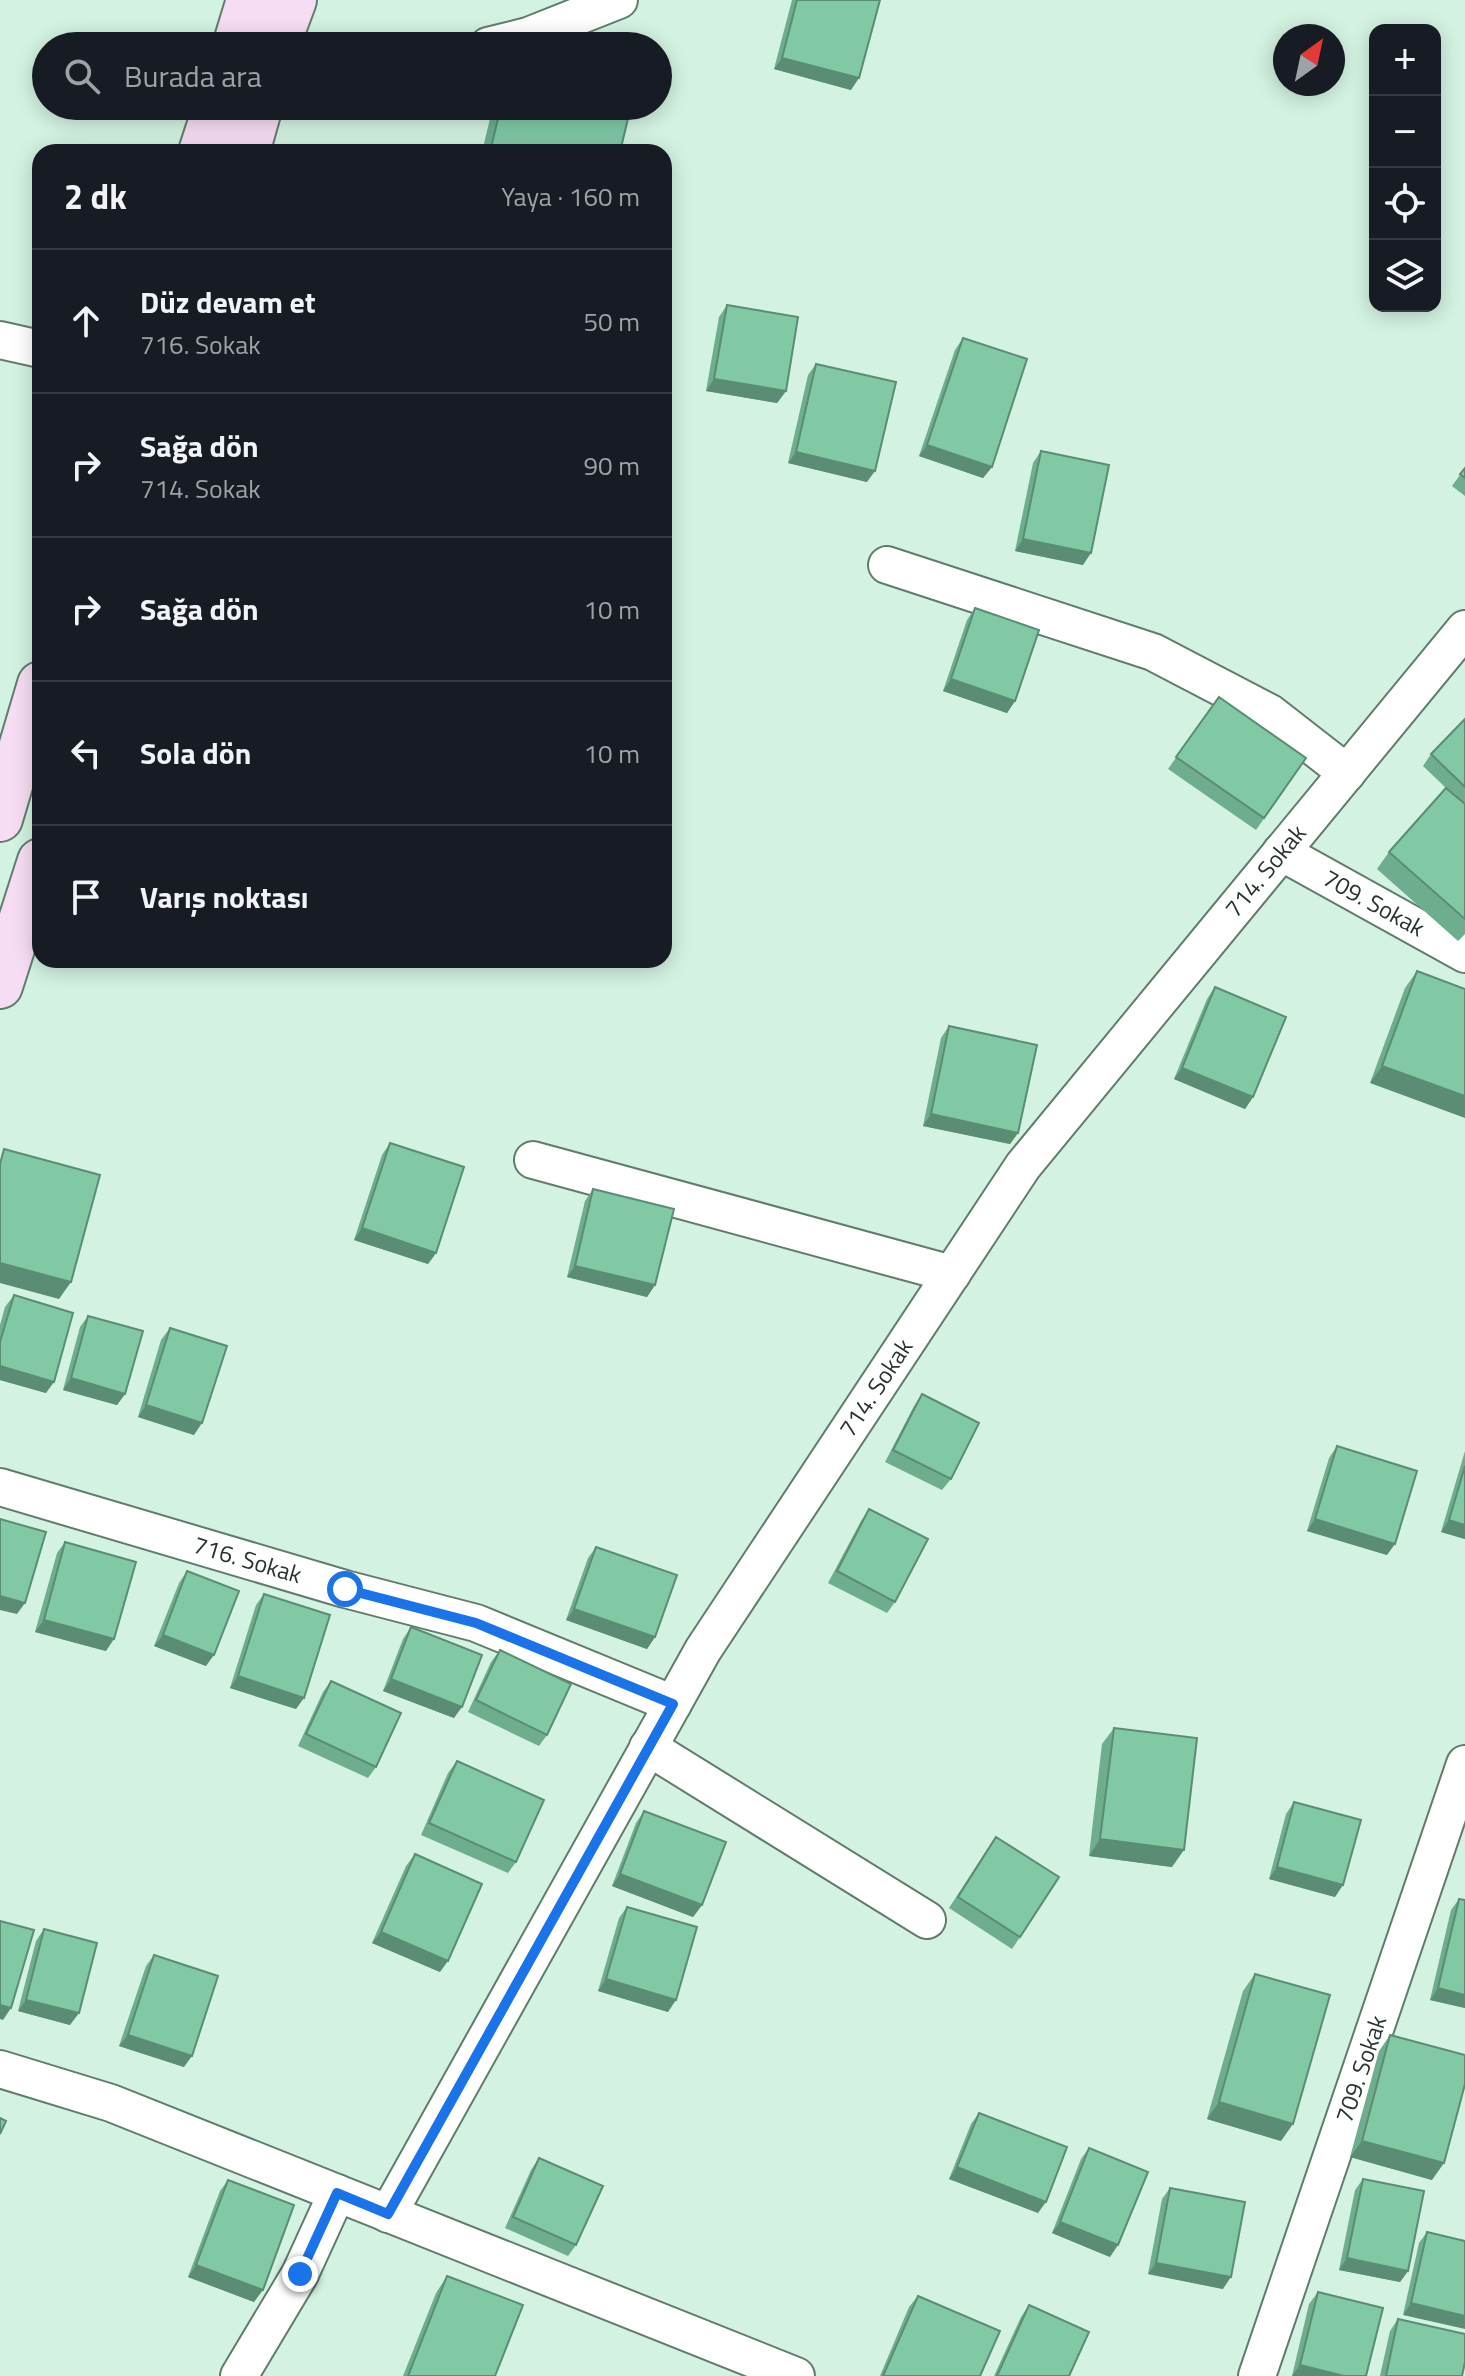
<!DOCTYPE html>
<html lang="tr">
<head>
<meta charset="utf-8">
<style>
  body { margin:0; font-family:"Titillium Web",sans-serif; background:#242831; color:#f1f3f6 }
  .controls { position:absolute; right:24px; top:24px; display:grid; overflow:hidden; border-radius:16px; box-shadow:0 4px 20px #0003 }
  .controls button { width:72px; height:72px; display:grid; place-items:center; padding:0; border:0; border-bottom:2px solid #363941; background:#171b24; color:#f1f3f6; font:40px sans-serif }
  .compass { position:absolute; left:1273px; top:24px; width:72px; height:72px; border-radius:50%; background:#171b24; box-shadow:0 4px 20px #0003; rotate:33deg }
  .stop { position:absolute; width:24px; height:24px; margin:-18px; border:6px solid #1a73e8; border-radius:50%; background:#fff }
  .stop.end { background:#1a73e8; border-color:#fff; box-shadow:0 2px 8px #0008 }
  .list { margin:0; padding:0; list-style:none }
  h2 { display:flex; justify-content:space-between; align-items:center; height:104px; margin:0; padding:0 32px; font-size:34px }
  h2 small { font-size:26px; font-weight:400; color:#9ea1a6 }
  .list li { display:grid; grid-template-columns:52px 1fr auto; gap:24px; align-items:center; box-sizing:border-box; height:144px; padding:0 32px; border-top:2px solid #363941 }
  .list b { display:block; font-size:30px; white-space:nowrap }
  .list p { margin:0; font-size:26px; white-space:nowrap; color:#9ea1a6 }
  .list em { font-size:26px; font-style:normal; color:#9ea1a6 }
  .icon { flex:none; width:44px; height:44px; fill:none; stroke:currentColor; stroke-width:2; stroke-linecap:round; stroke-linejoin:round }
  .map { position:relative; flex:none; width:1465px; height:2376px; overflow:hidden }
  .search { position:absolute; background:#171b24; box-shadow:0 4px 20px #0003; left:32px; top:32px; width:640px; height:88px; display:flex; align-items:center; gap:20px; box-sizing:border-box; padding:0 28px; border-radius:44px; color:#9ea1a6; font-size:30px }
  .panel { position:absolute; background:#171b24; box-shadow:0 4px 20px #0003; left:32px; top:144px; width:640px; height:824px; border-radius:24px }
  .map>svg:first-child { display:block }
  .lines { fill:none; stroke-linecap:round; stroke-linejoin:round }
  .street-casing { stroke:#617c6d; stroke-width:40 }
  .secondary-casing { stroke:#617c6d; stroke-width:48 }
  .street { stroke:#fff; stroke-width:36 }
  .secondary { stroke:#f6ddf3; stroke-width:44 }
  .wall { fill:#6ead8d }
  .shaded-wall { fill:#5a8d73 }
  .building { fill:#80c9a4; stroke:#5a8d73; stroke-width:2 }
  .route { stroke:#1a73e8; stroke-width:10 }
  .labels { text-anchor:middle; stroke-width:6; stroke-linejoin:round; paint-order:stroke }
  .street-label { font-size:24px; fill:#29352f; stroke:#fff }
</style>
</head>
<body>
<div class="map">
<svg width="1465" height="2376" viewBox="0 0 1465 2376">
  <rect width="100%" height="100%" fill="#d3f2e1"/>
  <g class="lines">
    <defs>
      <g id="street">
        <path d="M488,46L528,36L619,0"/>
        <path d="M0,340L40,349"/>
        <path d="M887,565L1153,652L1270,713L1347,773"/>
        <path id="s1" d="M1281,852L1465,954"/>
        <path d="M533,1160L952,1274"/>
        <path id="s2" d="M0,1487L345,1589L476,1623L673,1704"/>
        <path d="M648,1747L927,1920"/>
        <path d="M0,2069L111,2103L796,2376"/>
        <path id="s3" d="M388,2214L703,1650L1023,1166L1465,629"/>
        <path d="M239,2376L300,2274L337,2193"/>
        <path id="s4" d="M1257,2376L1465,1764"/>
      </g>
      <path id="secondary" d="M235,46L249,0
        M277,46L294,0
        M201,152L216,106
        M247,152L260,106
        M0,819L40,684
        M0,986L40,861"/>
    </defs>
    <use href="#street" class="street-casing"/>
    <use href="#secondary" class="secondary-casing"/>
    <use href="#street" class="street"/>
    <use href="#secondary" class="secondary"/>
  </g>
  <path class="wall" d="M792,0H880L851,90L774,69Z
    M493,106H631L620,152H482Z
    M727,305L786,391L777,403L706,391L719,317Z
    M963,338L992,467L983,478L919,456L955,350Z
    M816,364L867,482L788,463L808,375Z
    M1041,451L1083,565L1015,551L1033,463Z
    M1465,468V496L1452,486Z
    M975,608L1015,701L1007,713L943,691L967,620Z
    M1219,697L1306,758L1256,830L1168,769Z
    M1465,719V934L1458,941L1377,869L1389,852L1446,788L1423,766L1431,754Z
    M1417,971L1465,989L1370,1083L1405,988Z
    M1215,987L1253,1097L1245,1109L1174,1079L1207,999Z
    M949,1026L1018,1133L1010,1144L923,1126L941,1038Z
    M390,1143L436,1253L428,1264L354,1240L382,1155Z
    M593,1189L655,1285L647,1297L567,1277L585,1201Z
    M14,1295L46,1393L0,1380V1325L5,1307Z
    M88,1316L125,1394L117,1405L63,1390L80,1327Z
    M170,1328L194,1435L138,1417L161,1340Z
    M922,1394L951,1479L942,1490L885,1462L914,1406Z
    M1337,1446L1387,1555L1307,1531L1329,1458Z
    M1465,1451V1539L1441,1532Z
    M869,1509L895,1602L887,1613L828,1583L861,1521Z
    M65,1542L106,1651L35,1632L57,1553Z
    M596,1547L655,1637L647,1649L566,1620L588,1558Z
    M187,1571L206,1666L154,1646L179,1583Z
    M264,1594L296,1709L230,1688L256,1605Z
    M411,1627L454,1718L383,1691L403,1639Z
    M500,1650L547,1735L539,1746L468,1712L491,1662Z
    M331,1681L376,1767L368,1778L298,1746L323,1692Z
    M1114,1728L1172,1867L1089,1856L1102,1744Z
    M457,1761L516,1862L508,1873L421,1835L448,1773Z
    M1294,1802L1335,1897L1269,1879L1286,1814Z
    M644,1811L702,1905L693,1917L612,1886L636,1823Z
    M988,1848L1020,1937L1012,1949L949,1908Z
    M415,1854L440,1972L372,1943L406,1866Z
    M1459,1899L1465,2008L1430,2000L1451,1910Z
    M627,1907L668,2012L598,1991L619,1918Z
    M44,1929L70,2025L18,2011L36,1941Z
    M154,1955L184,2067L119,2046L146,1966Z
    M1255,1974L1281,2141L1207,2119L1243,1991Z
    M1390,2035L1432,2180L1350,2157L1379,2051Z
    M979,2113L1038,2213L949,2179L971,2124Z
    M1089,2148L1110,2257L1052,2233L1081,2159Z
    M539,2158L576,2245L568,2256L505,2228L531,2170Z
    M1363,2179L1408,2271L1400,2282L1339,2270L1355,2190Z
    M228,2180L254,2302L188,2277L220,2191Z
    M1170,2188L1223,2289L1148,2274L1162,2199Z
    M1427,2232L1465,2241L1403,2315L1419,2243Z
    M447,2276L495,2376H403L436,2293Z
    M1318,2292L1366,2376H1292L1309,2304Z
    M918,2296L980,2376H880L909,2307Z
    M1029,2305L1069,2376H994L1021,2317Z
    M1398,2319L1462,2376H1380L1390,2331Z"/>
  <path class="shaded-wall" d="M782,58L859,78L851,90L774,69Z
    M714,379L786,391L777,403L706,391Z
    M927,445L992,467L983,478L919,456Z
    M796,452L875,471L867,482L788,463Z
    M1023,539L1091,553L1083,565L1015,551Z
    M951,679L1015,701L1007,713L943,691Z
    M1382,1066L1465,1096V1118L1370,1083Z
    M1182,1068L1253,1097L1245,1109L1174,1079Z
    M931,1114L1018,1133L1010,1144L923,1126Z
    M362,1228L436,1253L428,1264L354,1240Z
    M0,1263L71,1282L59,1299L0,1283Z
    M575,1266L655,1285L647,1297L567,1277Z
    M0,1366L54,1382L46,1393L0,1380Z
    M71,1378L125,1394L117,1405L63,1390Z
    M146,1405L202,1423L194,1435L138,1417Z
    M1315,1519L1395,1544L1387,1555L1307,1531Z
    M1449,1520L1465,1525V1539L1441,1532Z
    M0,1596L25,1603L17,1614L0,1610Z
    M574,1609L655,1637L647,1649L566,1620Z
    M44,1620L114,1639L106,1651L35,1632Z
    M163,1635L214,1655L206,1666L154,1646Z
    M238,1676L304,1698L296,1709L230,1688Z
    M391,1679L462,1707L454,1718L383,1691Z
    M1100,1839L1184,1850L1172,1867L1089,1856Z
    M1277,1867L1343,1885L1335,1897L1269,1879Z
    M620,1874L702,1905L693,1917L612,1886Z
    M381,1932L448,1961L440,1972L372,1943Z
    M606,1979L676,2000L668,2012L598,1991Z
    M1438,1988L1465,1995V2008L1430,2000Z
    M26,2000L79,2013L70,2025L18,2011Z
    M0,2005L11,2008L3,2020L0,2019Z
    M128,2035L192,2056L184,2067L119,2046Z
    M1219,2102L1293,2124L1281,2141L1207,2119Z
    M1362,2141L1444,2163L1432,2180L1350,2157Z
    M957,2167L1046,2202L1038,2213L949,2179Z
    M1060,2222L1118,2245L1110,2257L1052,2233Z
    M1347,2258L1408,2271L1400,2282L1339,2270Z
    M1156,2263L1231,2277L1223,2289L1148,2274Z
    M196,2265L263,2290L254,2302L188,2277Z
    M1411,2303L1465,2316V2329L1403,2315Z
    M1300,2365L1344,2376H1292Z"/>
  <path class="building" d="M797,0H880L859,78L782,58Z
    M501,106H631L620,152H490Z
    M727,305L798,317L786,391L714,379Z
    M963,338L1027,359L992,467L927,445Z
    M816,364L896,382L875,471L796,452Z
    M1041,451L1109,465L1091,553L1023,539Z
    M1465,468V478L1460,474Z
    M975,608L1039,630L1015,701L951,679Z
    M1219,697L1306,758L1264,818L1176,757Z
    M1465,719V787L1431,754Z
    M1446,788L1465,804V919L1389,852Z
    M1417,971L1465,989V1096L1382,1066Z
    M1215,987L1286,1017L1253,1097L1182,1068Z
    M949,1026L1037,1045L1018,1133L931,1114Z
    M390,1143L464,1167L436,1253L362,1228Z
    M4,1149L100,1175L71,1282L0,1263V1164Z
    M593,1189L674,1209L655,1285L575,1266Z
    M14,1295L73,1313L54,1382L0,1366V1342Z
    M88,1316L143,1331L125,1394L71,1378Z
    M170,1328L227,1346L202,1423L146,1405Z
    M922,1394L979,1423L951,1479L893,1450Z
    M1337,1446L1417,1471L1395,1544L1315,1519Z
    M1465,1466V1525L1449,1520Z
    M869,1509L928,1539L895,1602L837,1571Z
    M0,1519L46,1532L25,1603L0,1596Z
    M65,1542L136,1562L114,1639L44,1620Z
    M596,1547L677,1575L655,1637L574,1609Z
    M187,1571L239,1591L214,1655L163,1635Z
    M264,1594L330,1615L304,1698L238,1676Z
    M411,1627L482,1655L462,1707L391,1679Z
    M500,1650L571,1684L547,1735L476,1700Z
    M331,1681L401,1713L376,1767L306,1734Z
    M1114,1728L1197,1738L1184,1850L1100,1839Z
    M457,1761L544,1800L516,1862L429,1823Z
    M1294,1802L1361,1820L1343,1885L1277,1867Z
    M644,1811L726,1842L702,1905L620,1874Z
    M996,1837L1059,1877L1020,1937L958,1897Z
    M415,1854L482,1884L448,1961L381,1932Z
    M1459,1899L1465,1900V1995L1438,1988Z
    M627,1907L697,1927L676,2000L606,1979Z
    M0,1921L34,1930L11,2008L0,2005Z
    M44,1929L97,1943L79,2013L26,2000Z
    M154,1955L218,1976L192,2056L128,2035Z
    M1255,1974L1330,1995L1293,2124L1219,2102Z
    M1390,2035L1465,2055V2084L1444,2163L1362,2141Z
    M979,2113L1067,2147L1046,2202L957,2167Z
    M0,2118L6,2121L0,2134Z
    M1089,2148L1148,2172L1118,2245L1060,2222Z
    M539,2158L603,2186L576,2245L513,2217Z
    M1363,2179L1424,2191L1408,2271L1347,2258Z
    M228,2180L294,2205L263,2290L196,2265Z
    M1170,2188L1245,2202L1231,2277L1156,2263Z
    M1427,2232L1465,2241V2316L1411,2303Z
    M447,2276L523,2305L495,2376H408Z
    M1318,2292L1383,2308L1366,2376H1344L1300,2365Z
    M918,2296L1000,2331L980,2376H883Z
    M1029,2305L1089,2332L1069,2376H997Z
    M1398,2319L1465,2334V2362L1462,2376H1386Z"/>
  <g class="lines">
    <path class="route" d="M300,2274L337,2193L388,2214L673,1704L476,1623L345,1589"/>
  </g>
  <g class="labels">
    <g class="street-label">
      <text dy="8" stroke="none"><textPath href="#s3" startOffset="1608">714. Sokak</textPath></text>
      <text dy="8" stroke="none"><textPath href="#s1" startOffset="106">709. Sokak</textPath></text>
      <text dy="8" stroke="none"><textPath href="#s3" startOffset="960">714. Sokak</textPath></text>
      <text dy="8" stroke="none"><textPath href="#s2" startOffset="258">716. Sokak</textPath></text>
      <text dy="8" stroke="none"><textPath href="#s4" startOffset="324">709. Sokak</textPath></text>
    </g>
  </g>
</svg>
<div class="controls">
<button>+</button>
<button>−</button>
<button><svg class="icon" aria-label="locate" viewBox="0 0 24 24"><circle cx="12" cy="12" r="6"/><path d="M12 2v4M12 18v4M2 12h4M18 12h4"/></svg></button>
<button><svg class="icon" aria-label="layers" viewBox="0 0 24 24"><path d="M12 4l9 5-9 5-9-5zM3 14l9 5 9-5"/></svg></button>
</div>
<svg class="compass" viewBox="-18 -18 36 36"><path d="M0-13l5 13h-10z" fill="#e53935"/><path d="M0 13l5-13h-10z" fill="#9ea1a6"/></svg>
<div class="stop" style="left:345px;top:1589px"></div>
<div class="stop end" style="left:300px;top:2274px"></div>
<div class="search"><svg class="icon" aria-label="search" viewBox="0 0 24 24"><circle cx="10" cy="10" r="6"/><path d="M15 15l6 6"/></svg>Burada ara</div>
<section class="panel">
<h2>2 dk<small>Yaya · 160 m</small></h2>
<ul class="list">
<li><svg class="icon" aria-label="ahead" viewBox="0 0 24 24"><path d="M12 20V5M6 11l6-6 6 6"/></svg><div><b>Düz devam et</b><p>716. Sokak</p></div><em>50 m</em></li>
<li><svg class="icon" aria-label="right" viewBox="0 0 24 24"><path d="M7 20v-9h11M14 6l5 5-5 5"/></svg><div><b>Sağa dön</b><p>714. Sokak</p></div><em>90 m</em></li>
<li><svg class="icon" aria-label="right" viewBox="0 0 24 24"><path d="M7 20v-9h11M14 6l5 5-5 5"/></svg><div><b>Sağa dön</b></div><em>10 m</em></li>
<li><svg class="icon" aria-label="left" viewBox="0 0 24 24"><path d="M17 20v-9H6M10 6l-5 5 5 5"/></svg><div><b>Sola dön</b></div><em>10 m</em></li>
<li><svg class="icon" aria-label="arrive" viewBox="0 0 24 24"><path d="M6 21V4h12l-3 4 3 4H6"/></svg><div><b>Varış noktası</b></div></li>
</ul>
</section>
</div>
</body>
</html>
